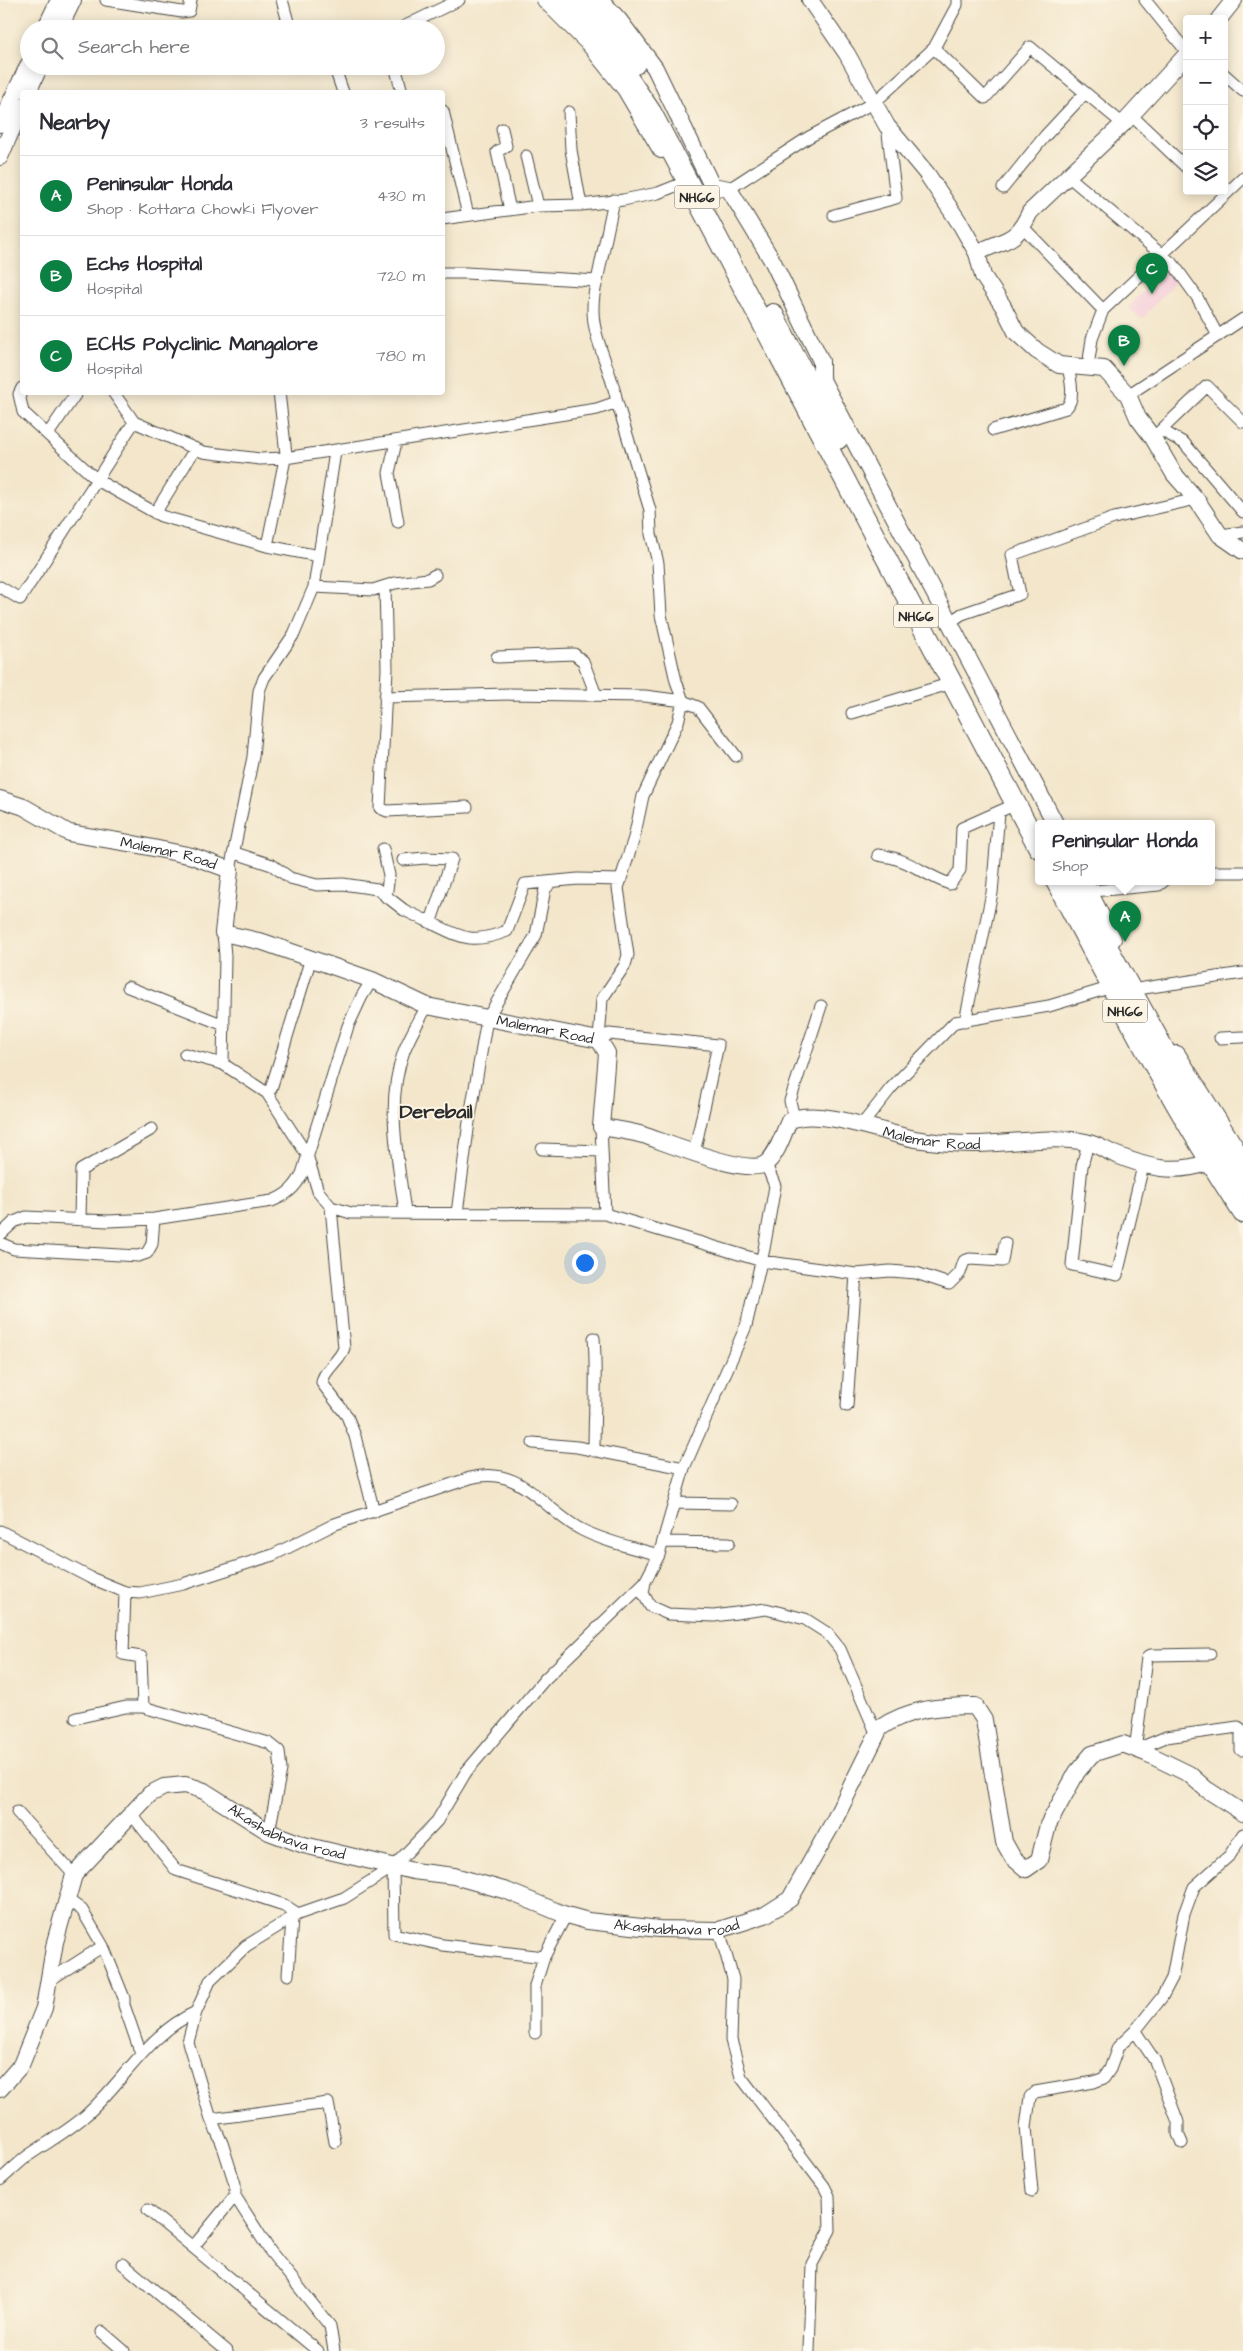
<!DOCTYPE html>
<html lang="en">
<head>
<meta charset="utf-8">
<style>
  body { margin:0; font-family:"Architects Daughter",sans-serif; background:#f7f7f7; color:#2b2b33 }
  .controls { position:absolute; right:15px; top:15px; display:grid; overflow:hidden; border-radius:5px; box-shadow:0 2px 12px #0003 }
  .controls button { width:45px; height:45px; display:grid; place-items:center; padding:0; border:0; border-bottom:1px solid #e1e1e2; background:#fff; color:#2b2b33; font:25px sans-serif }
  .you { position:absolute; left:584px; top:1262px; width:18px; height:18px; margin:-12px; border:4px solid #fff; border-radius:50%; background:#1a73e8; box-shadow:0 0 0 8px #1a73e833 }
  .badge { display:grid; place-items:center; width:32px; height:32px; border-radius:50%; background:#0b8043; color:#fff; font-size:16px; font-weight:700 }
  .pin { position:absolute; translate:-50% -41px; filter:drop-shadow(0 1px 2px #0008) }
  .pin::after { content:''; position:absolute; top:26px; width:18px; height:15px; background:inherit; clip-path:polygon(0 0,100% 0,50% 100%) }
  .popup { position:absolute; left:1035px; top:820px; width:180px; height:65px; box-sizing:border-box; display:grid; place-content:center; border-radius:5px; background:#fff; filter:drop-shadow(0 1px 4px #0005); font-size:16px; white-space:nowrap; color:#7c7c81 }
  .popup b { font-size:19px; color:#2b2b33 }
  .popup::after { content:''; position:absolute; left:50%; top:100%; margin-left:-10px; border:10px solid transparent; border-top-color:#fff }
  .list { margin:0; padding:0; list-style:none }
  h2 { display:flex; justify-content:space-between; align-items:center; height:65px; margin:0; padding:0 20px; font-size:21px }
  h2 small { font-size:16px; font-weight:400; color:#7c7c81 }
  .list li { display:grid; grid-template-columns:32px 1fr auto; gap:15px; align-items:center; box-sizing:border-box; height:80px; padding:0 20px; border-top:1px solid #e1e1e2 }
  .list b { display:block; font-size:19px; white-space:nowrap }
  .list p { margin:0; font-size:16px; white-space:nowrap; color:#7c7c81 }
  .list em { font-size:16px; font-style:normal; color:#7c7c81 }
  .icon { flex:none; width:28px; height:28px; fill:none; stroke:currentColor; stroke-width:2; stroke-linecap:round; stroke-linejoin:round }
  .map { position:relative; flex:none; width:1243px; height:2351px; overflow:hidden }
  .search { position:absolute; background:#fff; box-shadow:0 2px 12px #0003; left:20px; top:20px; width:425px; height:55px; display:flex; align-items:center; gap:12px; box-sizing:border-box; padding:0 18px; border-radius:28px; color:#7c7c81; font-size:19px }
  .panel { position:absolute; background:#fff; box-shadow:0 2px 12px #0003; left:20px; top:90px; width:425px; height:305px; border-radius:5px }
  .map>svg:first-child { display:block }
  .built { fill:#f5cfda }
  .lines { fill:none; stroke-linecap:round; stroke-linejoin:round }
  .street-casing { stroke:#494743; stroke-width:13 }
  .secondary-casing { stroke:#494743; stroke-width:18 }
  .highway-casing { stroke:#494743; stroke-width:22 }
  .street { stroke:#fff; stroke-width:11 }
  .secondary { stroke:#fff; stroke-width:16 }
  .highway { stroke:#fff; stroke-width:20 }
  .labels { text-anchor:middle; stroke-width:4; stroke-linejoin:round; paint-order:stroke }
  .shield { fill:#fcf5e5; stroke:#6a6863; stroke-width:1 }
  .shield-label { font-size:14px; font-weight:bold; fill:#2b2b2b }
  .street-label { font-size:15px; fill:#2b2b2b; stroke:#fcf5e5 }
  .district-label { font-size:20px; font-weight:bold; fill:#2b2b2b; stroke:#fcf5e5 }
</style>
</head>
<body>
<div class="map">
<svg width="1243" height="2351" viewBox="0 0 1243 2351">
  <rect width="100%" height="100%" fill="#fcf5e5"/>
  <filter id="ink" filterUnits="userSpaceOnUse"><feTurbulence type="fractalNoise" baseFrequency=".02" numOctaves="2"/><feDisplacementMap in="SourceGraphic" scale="10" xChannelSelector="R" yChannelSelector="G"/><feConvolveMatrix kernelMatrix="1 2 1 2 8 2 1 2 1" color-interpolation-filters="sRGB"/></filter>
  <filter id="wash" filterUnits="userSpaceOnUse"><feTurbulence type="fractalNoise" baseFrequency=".0096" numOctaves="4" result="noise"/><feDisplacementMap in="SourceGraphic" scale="20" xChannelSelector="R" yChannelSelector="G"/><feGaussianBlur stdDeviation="1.12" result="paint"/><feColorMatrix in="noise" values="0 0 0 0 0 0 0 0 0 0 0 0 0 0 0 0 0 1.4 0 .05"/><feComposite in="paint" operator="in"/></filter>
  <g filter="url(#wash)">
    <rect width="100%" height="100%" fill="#f3e6cb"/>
    <path class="built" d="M1165,267L1176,280L1142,319L1128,308Z"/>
  </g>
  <g filter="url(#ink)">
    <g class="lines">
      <defs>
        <path id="street" d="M106,0L182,12L189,11L191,0
          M282,0L290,29
          M957,0V5L934,48L985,98L1030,47L1123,124
          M1145,0L1187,52
          M399,29L459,0
          M301,66H302
          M334,66L343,92
          M395,66L402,92
          M1224,74L1243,91
          M443,111L468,215
          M569,112L571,150L581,205
          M1131,115L1187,168
          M502,129L506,146L497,152L510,210
          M526,156L538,206
          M1068,176L1174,265L1197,297L1218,336
          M1003,188L1045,136L1085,93
          M729,189L809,137L875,102L934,48
          M834,215L896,198L887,126
          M442,219L538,206L581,205L623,200L658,193L688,181
          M1023,227L1103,310
          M442,273H466L597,281L614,200
          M1088,367L1092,339L1103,310L1243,178
          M22,388L19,394L23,412L97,480L161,516L267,546L286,454L279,392
          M1128,395L1243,319
          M134,422L203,452L260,459L285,458L597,409L617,402C609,357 583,330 597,281
          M993,430L1066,408C1076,398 1070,378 1068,366
          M1161,430L1184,443L1243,512
          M48,434L77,392
          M1153,438L1207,386L1243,422
          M396,442L389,473L398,522
          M155,513L195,449
          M1220,535L1243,532
          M267,546L319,556
          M385,586L387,669L380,808L387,811L467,807
          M0,587L20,599L134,422L113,392
          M314,587L373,590L395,583L428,579L435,575
          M950,622L962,614L1020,594L1012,555L1114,518L1196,499
          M497,657L574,654L583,661L596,695
          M385,697L510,694L645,696L683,701L698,707L736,756
          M852,713L952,683
          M383,849L389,875L386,897
          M235,853L272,865L290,878L317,885L343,884L377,889L404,910L425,920L432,918L452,859L425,858L403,860
          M878,855C911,859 921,874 950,884L960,870L962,828L1016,804
          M230,870L253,757L259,691L264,678L294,634L314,587L335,452
          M1211,872H1243
          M1082,892L1159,885L1164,881
          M425,920C460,936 468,946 507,931L525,884L578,879L621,880
          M223,933L225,956L223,1064
          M128,987L224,1025
          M1131,990L1243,973
          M965,1021L992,893L999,813
          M1220,1038L1243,1037
          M599,1040L602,999L625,965L628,955L618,888L634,838L643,796L678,722L683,701L676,681L661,615L658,563L651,534L650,510L617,402
          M599,1040L609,1034L718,1045L694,1153
          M185,1054L223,1064L267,1093L307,1155L318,1191L331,1207L351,1213L605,1214L601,1127
          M271,1089L311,958
          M794,1118L790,1101L821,1006
          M861,1126L891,1088L955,1022L1049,1006L1112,987
          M1088,1143L1082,1166L1072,1265L1117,1275L1143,1166
          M542,1149L602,1151
          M766,1164L775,1186L764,1249L746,1326L684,1468L659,1555L645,1582L643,1593L650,1606L668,1614L714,1616L766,1609L805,1619L827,1633L840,1649L877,1735
          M331,1207L344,1348C340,1361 323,1370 322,1383L347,1416L355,1436L374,1512
          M405,1212C398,1160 385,1102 404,1051C410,1035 419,1021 427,1006
          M457,1213L469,1122L487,1019L536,935L545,889L548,886
          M605,1214L762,1261L856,1274L890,1271L916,1273L949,1284L960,1273L964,1261L970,1259L1002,1261L1005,1243
          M80,1220L81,1170L152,1129
          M0,1235L14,1222L26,1217L108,1221L154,1219L272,1201C287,1195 295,1188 302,1174L348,1026L362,996L372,980
          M0,1243L14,1249L138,1256L147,1253L152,1244L154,1219
          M847,1406L856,1274
          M533,1443L577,1447L684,1468
          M594,1451C594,1413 597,1376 594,1338
          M675,1503L731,1504
          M0,1531L91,1578L125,1592L140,1593L183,1584L273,1555L335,1524L470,1478C521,1464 543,1510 582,1530C606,1542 634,1548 659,1555
          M663,1542L729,1543
          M125,1592L123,1654L141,1657L143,1707
          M76,1718L126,1707H143L269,1743L279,1751L281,1770L269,1832
          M1135,1750L1147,1658L1151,1655L1210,1654
          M1135,1750L1166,1737L1238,1727L1241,1729V1750
          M17,1812L74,1875
          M132,1815L176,1870L284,1905L298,1914
          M393,1867L394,1934L443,1945L544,1957
          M67,1899L82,1910L103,1946L124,1998V2005L141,2054
          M719,1930L733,1979L731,2040L741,2077L824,2186L829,2196L830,2230L812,2264L809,2351
          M288,1975L292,1919
          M48,1981L103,1946
          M535,2033V1986L544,1957L566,1915
          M211,2119L328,2103L335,2142
          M1182,2143L1178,2134V2122L1155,2061L1135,2031L1162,1997L1172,1978L1184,1914L1194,1887L1230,1855L1243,1834
          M0,2180C10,2172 19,2162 29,2155C48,2142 68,2131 85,2116C123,2083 148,2033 196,2012
          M1032,2191L1026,2127L1030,2097L1035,2092L1094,2082L1104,2078L1110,2069L1118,2047L1135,2031
          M148,2210L318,2351
          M193,2247L235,2196
          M123,2264L227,2351
          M102,2332L124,2351
          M334,2351L330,2326L270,2251L235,2196V2184L222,2143L211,2119L188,2042L196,2012L210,1981L246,1946L298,1914L344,1898L393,1867L437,1821L466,1772L545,1679L645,1582"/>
        <g id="secondary">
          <path d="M545,0L589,44L625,89L661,150"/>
          <path d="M601,0L619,20L655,68L712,186L711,193"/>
          <path d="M810,0L847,54L887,126L927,174L961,225L977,253L983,276L1003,306L1016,332L1037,351L1059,365L1104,369L1128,395L1138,418L1153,438L1174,474L1196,499L1220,535L1243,551"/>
          <path d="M1219,19L1234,0"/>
          <path d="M45,29L59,0"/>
          <path d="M59,29L73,0"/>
          <path d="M28,92L40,66"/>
          <path d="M0,124L29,64"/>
          <path d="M0,157L22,106"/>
          <path d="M712,186L729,189L773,262L821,361V378L1055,823"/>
          <path d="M977,253C1005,238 1015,245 1030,212L1123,124L1187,54"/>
          <path id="s1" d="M0,799L24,807L69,833L129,843L192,856L230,870L223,933L263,942L372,980L427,1006L599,1040L607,1053L601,1127C615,1129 629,1131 643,1135C665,1142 746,1176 765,1164C777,1156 783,1134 789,1121C817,1106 883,1133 915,1139C933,1142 954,1144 972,1144C1009,1144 1049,1135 1086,1142C1096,1144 1105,1150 1114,1154C1148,1168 1174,1175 1210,1162"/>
          <path d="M1084,881L1113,939"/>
          <path d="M1177,1054L1243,1159"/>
          <path id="s2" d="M0,2089L21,2065L44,2008L55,1942L74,1875L150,1794L164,1787L185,1785L196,1788L204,1791L269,1832L304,1845L413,1871L454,1876L507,1891L563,1914L588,1921L659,1929L719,1930L765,1915L790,1899L834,1821L880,1728C908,1708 942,1706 975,1706L984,1720L1004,1842L1013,1858L1026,1869L1039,1860L1048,1825L1077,1772L1092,1754L1123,1744L1146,1753L1189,1774L1206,1789L1243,1813"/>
        </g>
        <path id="highway" d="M564,0L615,59L651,112L1039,848
          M585,0L635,64
          M773,314L838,439
          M1056,881C1115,993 1173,1107 1243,1213
          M1071,881L1204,1122L1243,1185"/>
      </defs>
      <use href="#street" class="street-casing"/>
      <use href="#secondary" class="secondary-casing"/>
      <use href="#highway" class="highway-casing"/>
      <use href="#street" class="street"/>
      <use href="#secondary" class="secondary"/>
      <use href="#highway" class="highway"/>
    </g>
  </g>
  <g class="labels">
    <g class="shield">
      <rect x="674.5" y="185.5" width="45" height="23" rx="4"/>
      <rect x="893.5" y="604.5" width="45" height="23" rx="4"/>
      <rect x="1102.5" y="999.5" width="45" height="23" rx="4"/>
    </g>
    <g class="shield-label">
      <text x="697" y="202">NH66</text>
      <text x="916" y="621">NH66</text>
      <text x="1125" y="1016">NH66</text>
    </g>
    <g class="street-label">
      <text dy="5" stroke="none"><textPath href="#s1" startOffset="179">Malemar Road</textPath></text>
      <text dy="5" stroke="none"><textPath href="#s1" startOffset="644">Malemar Road</textPath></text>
      <text dy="5" stroke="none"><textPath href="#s1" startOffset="1154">Malemar Road</textPath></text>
      <text dy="5" stroke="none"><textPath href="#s2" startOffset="491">Akashabhava road</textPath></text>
      <text dy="5" stroke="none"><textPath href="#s2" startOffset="896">Akashabhava road</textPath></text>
    </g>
    <g class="district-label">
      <text x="436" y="1118">Derebail</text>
    </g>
  </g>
</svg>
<div class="controls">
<button>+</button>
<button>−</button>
<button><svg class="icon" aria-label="locate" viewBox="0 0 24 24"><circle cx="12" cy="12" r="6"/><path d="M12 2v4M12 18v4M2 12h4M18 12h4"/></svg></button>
<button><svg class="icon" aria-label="layers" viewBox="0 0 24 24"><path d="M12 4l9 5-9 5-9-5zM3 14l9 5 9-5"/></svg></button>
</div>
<div class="you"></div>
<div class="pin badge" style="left:1125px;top:942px">A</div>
<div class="popup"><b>Peninsular Honda</b>Shop</div>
<div class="pin badge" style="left:1124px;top:366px">B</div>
<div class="pin badge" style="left:1152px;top:294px">C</div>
<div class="search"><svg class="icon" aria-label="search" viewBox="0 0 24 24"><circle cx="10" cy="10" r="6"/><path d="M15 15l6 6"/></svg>Search here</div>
<section class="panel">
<h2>Nearby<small>3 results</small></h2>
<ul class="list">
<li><span class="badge">A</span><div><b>Peninsular Honda</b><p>Shop · Kottara Chowki Flyover</p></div><em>430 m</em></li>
<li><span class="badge">B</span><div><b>Echs Hospital</b><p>Hospital</p></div><em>720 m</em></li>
<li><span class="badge">C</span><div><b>ECHS Polyclinic Mangalore</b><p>Hospital</p></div><em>780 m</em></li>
</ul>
</section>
</div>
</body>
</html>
